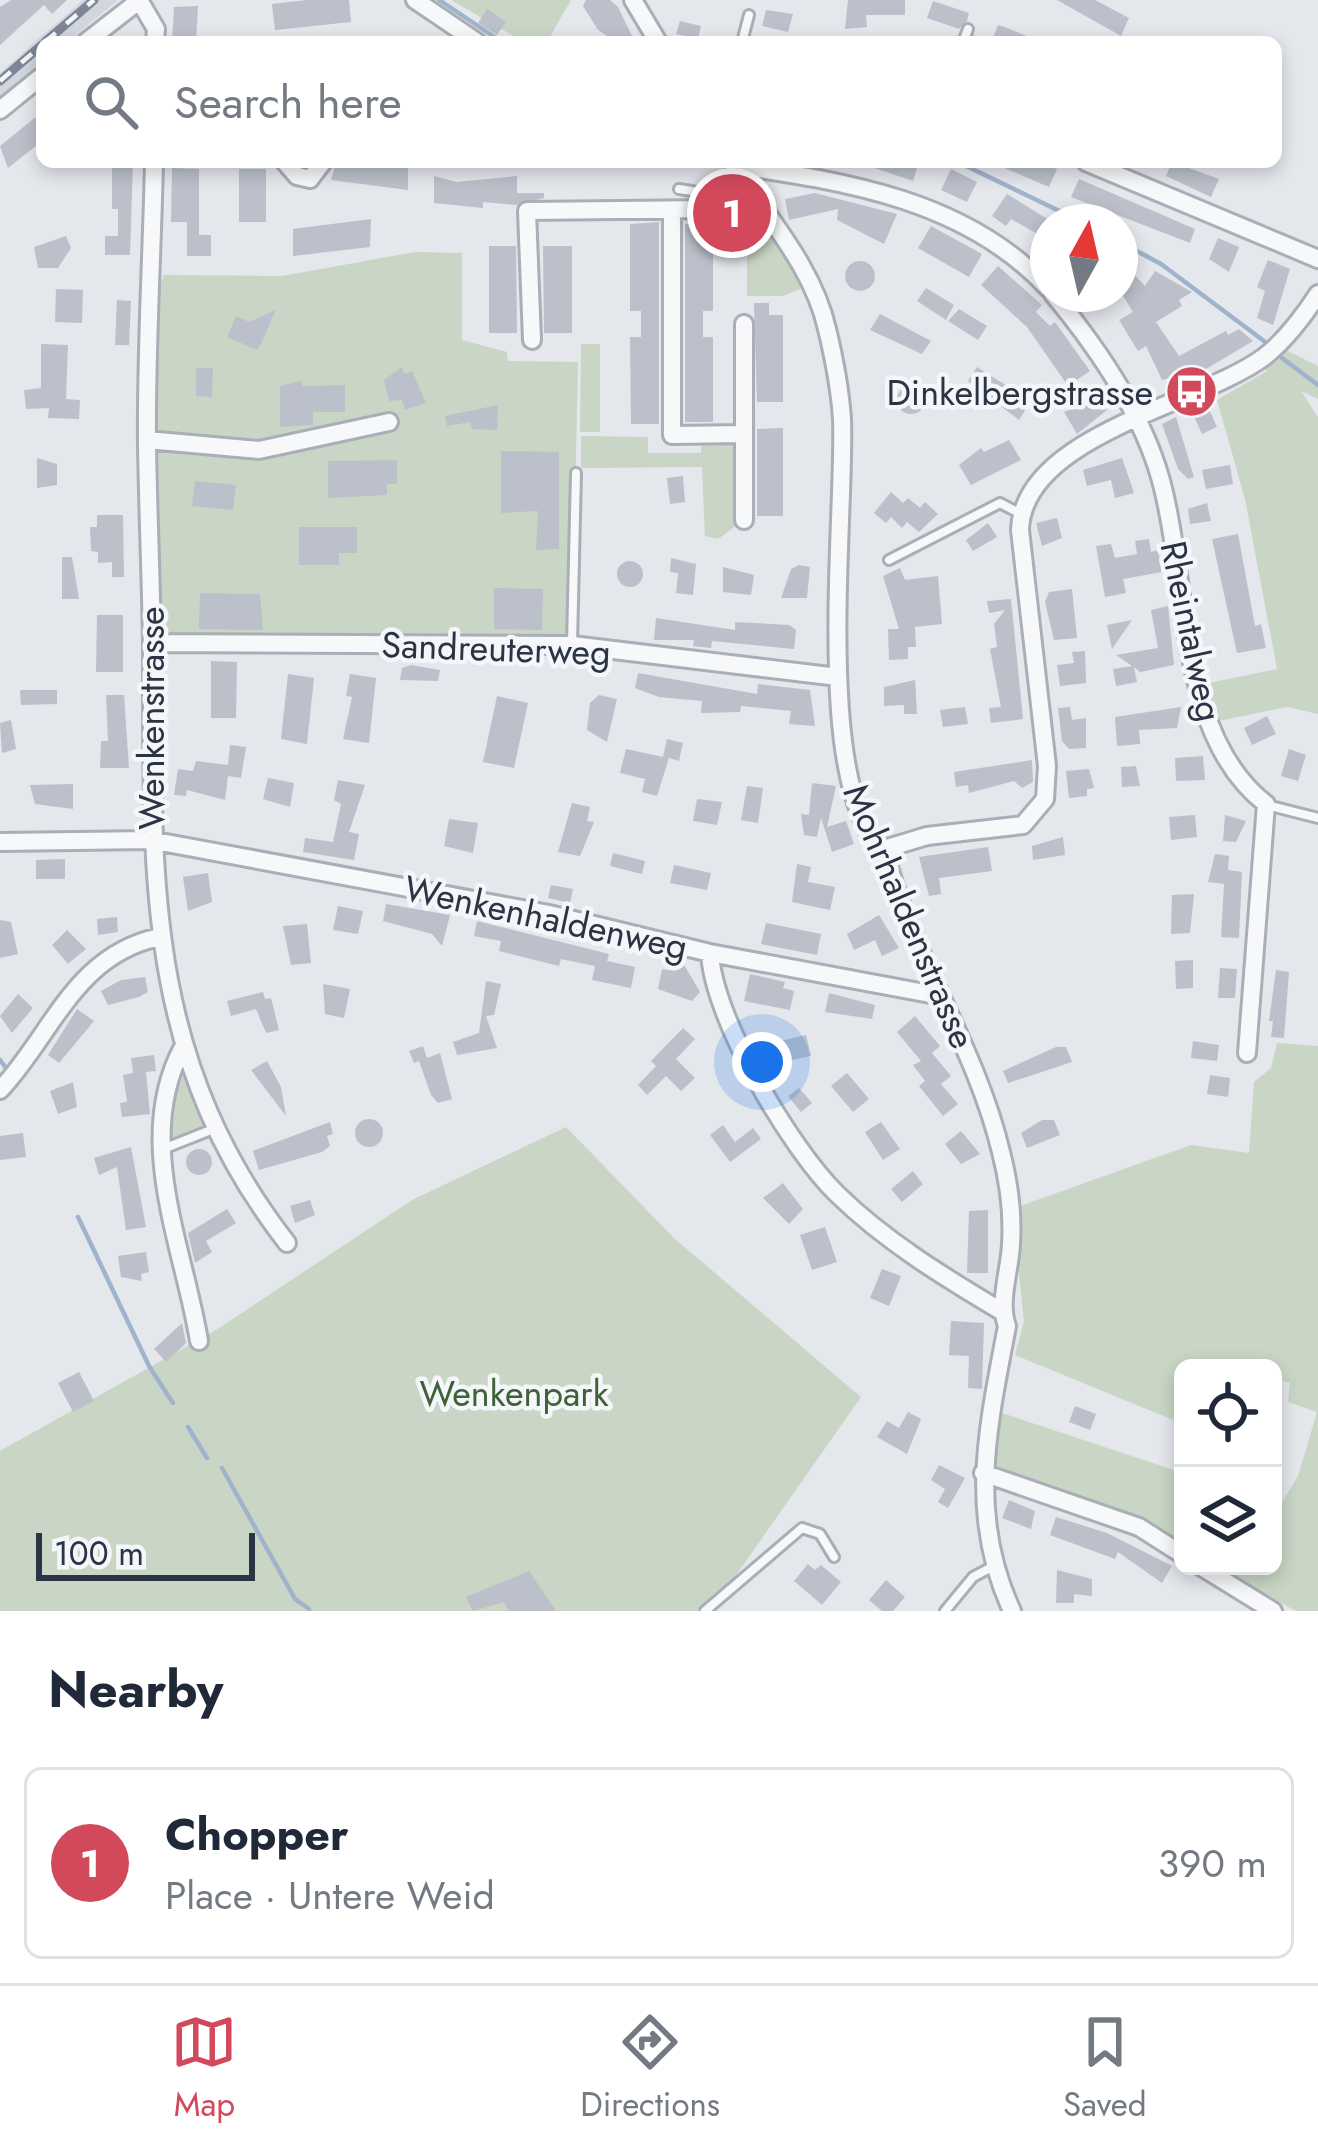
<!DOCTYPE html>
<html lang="en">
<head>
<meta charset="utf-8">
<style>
  body { margin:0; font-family:Jost,sans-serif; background:#f2f2f3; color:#1f2937 }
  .controls { position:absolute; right:36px; bottom:36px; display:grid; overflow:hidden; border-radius:18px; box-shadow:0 6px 18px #0003 }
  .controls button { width:108px; height:108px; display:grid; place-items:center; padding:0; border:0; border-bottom:3px solid #e0e1e3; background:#fff; color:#1f2937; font:60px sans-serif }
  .compass { position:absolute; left:1030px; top:204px; width:108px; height:108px; border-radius:50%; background:#fff; box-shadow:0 6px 18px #0003; rotate:8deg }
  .scale { position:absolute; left:36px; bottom:30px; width:219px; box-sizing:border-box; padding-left:12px; border:6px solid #2b3445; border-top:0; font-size:33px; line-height:42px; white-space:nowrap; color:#2b3445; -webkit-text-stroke:9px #f4f6f9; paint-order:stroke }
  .you { position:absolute; left:762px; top:1062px; width:42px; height:42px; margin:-30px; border:9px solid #fff; border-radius:50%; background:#1a73e8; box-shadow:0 0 0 18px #1a73e833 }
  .badge { display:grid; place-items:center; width:78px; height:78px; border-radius:50%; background:#d1495b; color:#fff; font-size:39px; font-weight:700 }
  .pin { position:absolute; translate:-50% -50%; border:6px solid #fff; box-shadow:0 3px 12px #0006 }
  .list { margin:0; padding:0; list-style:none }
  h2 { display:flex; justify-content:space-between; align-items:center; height:156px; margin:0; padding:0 48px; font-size:51px }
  h2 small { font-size:39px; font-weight:400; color:#747a83 }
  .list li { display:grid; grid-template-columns:78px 1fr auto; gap:36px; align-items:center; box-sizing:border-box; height:192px; margin:0 24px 24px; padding:0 24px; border:3px solid #e0e1e3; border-radius:18px }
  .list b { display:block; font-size:45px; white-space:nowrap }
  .list p { margin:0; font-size:39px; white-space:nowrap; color:#747a83 }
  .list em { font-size:39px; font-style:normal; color:#747a83 }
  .icon { flex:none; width:66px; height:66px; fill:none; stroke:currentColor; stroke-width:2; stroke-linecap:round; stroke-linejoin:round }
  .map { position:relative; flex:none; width:1318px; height:1611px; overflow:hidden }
  .search { position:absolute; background:#fff; box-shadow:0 6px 18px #0003; left:36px; right:36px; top:36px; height:132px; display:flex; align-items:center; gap:30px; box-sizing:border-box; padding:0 42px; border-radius:18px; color:#747a83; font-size:45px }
  .sheet { height:372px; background:#fff }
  nav { display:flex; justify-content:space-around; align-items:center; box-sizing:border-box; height:168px; border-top:3px solid #e0e1e3; background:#fff; font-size:33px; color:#747a83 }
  nav a { display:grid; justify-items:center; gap:6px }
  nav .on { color:#d1495b }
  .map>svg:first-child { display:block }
  .built { fill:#d2d6de }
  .green { fill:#c9d6c5 }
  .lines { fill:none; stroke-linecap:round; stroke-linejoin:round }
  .stream { stroke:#9fb4cc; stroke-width:4.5 }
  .building { fill:#bbc0ca }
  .service-casing { stroke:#a9aeb7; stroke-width:14 }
  .minor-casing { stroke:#a9aeb7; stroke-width:22 }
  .service { stroke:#f7f8fa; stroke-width:8 }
  .minor { stroke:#f7f8fa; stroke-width:16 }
  .rail-casing { stroke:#7d8696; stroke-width:9 }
  .rail { stroke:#f4f6f9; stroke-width:4.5; stroke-dasharray:14; stroke-linecap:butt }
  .labels { text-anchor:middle; stroke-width:9; stroke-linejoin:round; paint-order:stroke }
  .poi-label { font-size:36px; fill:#2b3445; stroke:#f4f6f9; text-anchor:end }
  .street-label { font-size:36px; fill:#2b3445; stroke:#f4f6f9 }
  .park-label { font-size:36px; fill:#3f6138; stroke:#f4f6f9 }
</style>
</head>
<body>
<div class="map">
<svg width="1318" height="1611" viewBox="0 0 1318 1611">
  <rect width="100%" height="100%" fill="#e4e7ec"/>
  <path class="built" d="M83,0H118L67,42H42V62L0,97V73Z"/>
  <path class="green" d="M451,0H571L547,42H524Z
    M747,216L759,217L803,282L800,289L783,296H747Z
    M415,252L462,253V340L507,352L508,361L578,362L572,645L152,643L151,305L164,275L282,276Z
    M581,344H600V432H580Z
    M1286,350L1318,366V399L1301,391L1318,417V714L1287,707L1219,721L1209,683L1277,669L1245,499L1217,400L1267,371L1263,368Z
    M581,436L648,437V453H701V444H740V523L718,539L705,536L702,467L581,468Z
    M1277,1043L1318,1046V1611H1296L1214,1566H1273V1502L1281,1504L1298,1476L1317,1412L1288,1402L1290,1383L1273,1378V1368H1183V1424L1015,1355L1024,1321L1012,1209L1191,1145L1249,1153L1254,1082L1271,1068Z
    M181,1065L205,1125L179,1140L169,1137L170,1101Z
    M566,1127L675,1239L861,1397L711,1611H0V1451L216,1330L412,1200Z
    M999,1412L1183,1473V1549L1119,1513L993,1466Z"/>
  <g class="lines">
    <path class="stream" d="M439,0L502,42
      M958,162L1082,222
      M1120,242L1161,264L1264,341
      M1282,358L1318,385
      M0,1060L6,1068
      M78,1217L149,1366L173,1403
      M188,1427L207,1458
      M222,1468L295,1599L309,1609"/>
  </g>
  <path class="building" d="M11,0H67L52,14L44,5L0,45V7Z
    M307,0H349L351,22L275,30L272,4Z
    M586,0H610L618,7L635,42H616L598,30L583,6Z
    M848,0H905V15H866L867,27L845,29Z
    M1057,0H1095L1129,18L1121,36Z
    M933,1L969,13L967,21L959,29L927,18Z
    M198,6L196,42H172L174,7Z
    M487,9L506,22L497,35L478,23Z
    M766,10L793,14L788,32L762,26Z
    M680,21L701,26L698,39L676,34Z
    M998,25L1005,27L1041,42H991Z
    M42,112V141L8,168L0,146Z
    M112,162H133L130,255H105V236H118V209H112Z
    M336,162L408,163V190L331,180Z
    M870,162H919L913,181L869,166Z
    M990,162L1037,167L1040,162L1057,169L1049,187Z
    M1172,162L1219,179L1211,197L1166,176Z
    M172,168L199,169V235H211V256H187V222H171Z
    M239,169H266V222H239Z
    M951,169L977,182L967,202L941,190Z
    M434,176L457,182L517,176V193H544V198L516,205L483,202V208L434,203Z
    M1079,179L1195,229L1190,243L1071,197Z
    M815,193L897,214L884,244L837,220L838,209L789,220L785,199Z
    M1007,194L1052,222L1041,236L1011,219L1006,226L992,216Z
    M371,219L370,247L293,256V229Z
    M659,222V424H631L630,337H641V311H630V224Z
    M685,224H713V311H703V337H713V422H685Z
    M931,226L982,254L969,277L918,248Z
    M66,236L71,248L58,268H38L34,247Z
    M1218,238L1239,247L1229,272L1209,259Z
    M489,246H516L517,333H489Z
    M543,246H572V333H544Z
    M1120,260L1145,286L1155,271L1192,292L1179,300L1182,306L1156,322L1179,356L1226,331L1228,335L1239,329L1253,341L1206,369L1162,380L1146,346L1138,351L1119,320L1133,312L1120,291Z
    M1268,260L1290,269L1273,325L1257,318L1265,291L1257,287Z
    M845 276a15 15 0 1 1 30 0a15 15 0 1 1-30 0Z
    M998,266L1042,305L1036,312L1050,326L1055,322L1090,371L1068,386L1027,327L981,285Z
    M926,288L954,305L946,320L917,301Z
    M56,289L83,290L82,323L55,322Z
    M117,300L131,301L129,345H115Z
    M754,303H769V315H783V402H757Z
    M959,309L987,326L978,340L948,321Z
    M276,310L258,350L227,337L236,316L249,322Z
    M880,314L931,341L922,354L870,330Z
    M41,344L68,345L66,399L80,400L79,419L48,418L49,408L26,409L24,390L41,388Z
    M402,367L404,374L412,371L426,403L405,410L402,400L389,401L384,380Z
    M977,367L1031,401L1019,420L968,381Z
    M196,368H213L212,397L196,396Z
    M301,381L303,386L345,385V412H313V425L280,427V386Z
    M897 400a14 14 0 1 1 28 0a14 14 0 1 1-28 0Z
    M1099,397L1107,410L1077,434L1064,412Z
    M498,405L497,430L472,429L470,422L447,426L445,416Z
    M1207,405L1217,427L1202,434L1192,412Z
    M1176,417L1194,477L1188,479L1178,469L1162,424Z
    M783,428V516H757V429Z
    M1009,440L1021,460L971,485L959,465L981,448L984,452Z
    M501,451L559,452V549L536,550L538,511L501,513Z
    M37,458L57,464V485L37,488Z
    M1122,458L1134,493L1115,498L1111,480L1087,486L1083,470Z
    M397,460V484H387V495L328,498V461Z
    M1230,465L1233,484L1206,489L1202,470Z
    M683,476L685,502L670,504L667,478Z
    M195,481L236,485L233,510L192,506Z
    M891,492L903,503L908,498L920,508L925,502L938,514L919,532L907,522L902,528L891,517L886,523L874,513Z
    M1207,503L1211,521L1190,524L1188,509Z
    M97,515H123L124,577H112V562L98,563V552L91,551L90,527H97Z
    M1057,518L1062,538L1042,546L1036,523Z
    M988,523L997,537L973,551L966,540Z
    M299,527H357V553H339V565H299Z
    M1238,534L1255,626L1261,624L1266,648L1237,653L1212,539Z
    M1149,539L1151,552L1158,550L1162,572L1123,579L1126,593L1105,597L1096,546L1111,544L1115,558L1137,554L1135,541Z
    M62,557H72L79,599H62Z
    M671,558L696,564L693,595L676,593L678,573L670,572Z
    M617 574a13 13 0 1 1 26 0a13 13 0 1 1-26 0Z
    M799,565L810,567L807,598H781L791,569Z
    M723,567L754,575L751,595L723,592Z
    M900,568L905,580L938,576L942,624L915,627L916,647H908V659L889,660L888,629H899L883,576Z
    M494,588L543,589L542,630L494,629Z
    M1072,589L1077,638L1054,640L1045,602L1049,592Z
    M200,593L260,594L263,630L199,629Z
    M1011,599L1023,719L991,723L989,708L1001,707L990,649L997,647L994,624L1005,610L989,613L987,601Z
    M1168,606L1174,665L1140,672L1134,667L1137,682L1116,686L1113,669L1132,666L1116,655L1158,648L1151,610Z
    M97,615H123V672H96Z
    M656,618L735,630V622L789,625L796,630L794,649L712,641L711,648L693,646L694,640H654Z
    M1132,620L1112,649L1107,625Z
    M1085,651L1086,683L1060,686L1057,665L1074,663L1072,652Z
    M211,661L237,662L236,718H211Z
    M411,665L440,670L438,681L400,680L402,668Z
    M638,673L757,694L758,684L810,690L815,726L789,724L791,711L741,706L740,712L701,713L702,701L659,697L635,688Z
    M288,674L314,678L307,744L281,739Z
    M350,674L376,678L369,743L343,739L352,697L346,696Z
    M915,680L917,714H904V705L884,706V687Z
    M20,690H57V704L21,705Z
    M106,695H124L129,768H100L101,741H108Z
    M599,695L617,699L607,742L587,730L590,703Z
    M497,696L528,703L514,768L483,762Z
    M965,707L968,724L943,727L940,710Z
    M1070,707L1072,720L1086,718V748L1069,749L1062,741L1058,708Z
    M1181,707L1177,728L1139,730L1140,744L1117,746L1115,717Z
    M1267,716L1276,734L1252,745L1244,728Z
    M11,720L16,749L2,753L0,723Z
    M667,739L683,743L679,761L669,758L657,796L642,792L645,779L620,773L626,749L663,757Z
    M230,745L246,747L241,778L228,776L225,800L187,790L186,796L174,795L178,769L193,771L196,761L228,765Z
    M1289,749L1306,755L1298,781L1281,776Z
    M1203,756L1205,780L1176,781L1175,758Z
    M1032,760L1033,782L1022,788L1014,781L969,793L968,785L956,787L954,772Z
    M1136,766L1140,786L1122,787L1121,767Z
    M1089,769L1094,788L1087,789V796L1069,798L1066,771Z
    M268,778L294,783L290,807L263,799Z
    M338,780L365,785L349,832L359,834L354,860L303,852L305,838L333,842L341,804L334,800Z
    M812,783L836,786L827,827L846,821L854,844L832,852L821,818L817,837L804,835L801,814L809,815Z
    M73,784V809L35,804L30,785Z
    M747,786L763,788L758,823L741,820Z
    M697,799L722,802L717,825L693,821Z
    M572,803L590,807L587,821L594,822L580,856L558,852Z
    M1195,815L1197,837L1171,840L1169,817Z
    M1225,815L1246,821L1236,842L1223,841Z
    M449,819L478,823L473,853L444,846Z
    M1063,837L1065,855L1033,860L1032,846Z
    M988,847L992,871L939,878L941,894L929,896L919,857Z
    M613,853L645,861L642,874L610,866Z
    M1215,854L1229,856L1228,870L1242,872L1239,938L1221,937L1224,884L1208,882Z
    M65,859V879H36V860Z
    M797,864L811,867L808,882L835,887L830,910L792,902Z
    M674,865L711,873L707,890L670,883Z
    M208,873L212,902L188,911L183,877Z
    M551,885L573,889L570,903L548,898Z
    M1194,894L1190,933L1171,934L1172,895Z
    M386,904L450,915L442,946L432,934L383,921Z
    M338,906L363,911L358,934L333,930Z
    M879,915L899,948L882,956L875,940L854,950L847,934Z
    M117,917L118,932L98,935L97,919Z
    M0,920L11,922L18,954L0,958Z
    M477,921L609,954L607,961L635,967L631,988L592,980L595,966L561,959L559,966L499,951L501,941L474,936Z
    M766,923L821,934L817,955L761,944Z
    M307,924L311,963L291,965L283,926Z
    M67,930L86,949L68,964L52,945Z
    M1193,960V988L1176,989L1175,961Z
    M683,963L700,992L692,1001L658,989L662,969L675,971Z
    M1220,968L1237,969L1235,998H1218Z
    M1276,970L1289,972L1284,1038L1271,1037L1273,1021H1269Z
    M750,974L785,982L783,988L794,991L790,1010L744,1001Z
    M145,977L148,992L139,997L108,1005L101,991L121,980Z
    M486,981L501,984L494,1015L486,1016L497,1048L457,1055L453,1042L479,1033Z
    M323,984L350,989L344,1018L325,1014Z
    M263,992L265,999L271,998L279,1030L266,1033L256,1009L231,1016L227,1001Z
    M829,993L875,1005L872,1019L825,1012Z
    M18,994L33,1008L12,1033L0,1016Z
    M77,1009L94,1021L59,1063L48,1055Z
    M915,1016L940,1046L932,1053L951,1076L941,1084L958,1104L943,1116L919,1086L925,1081L913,1065L921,1061L897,1032Z
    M683,1028L695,1039L676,1059L695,1078L681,1091L666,1076L647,1095L638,1085L656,1066L651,1061Z
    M806,1035L811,1056L773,1064L768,1044Z
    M1193,1041L1219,1045L1217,1061L1191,1058Z
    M423,1046L427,1058L440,1053L452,1099L438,1103L431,1095L419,1061L414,1063L409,1051Z
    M1056,1047H1066L1072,1062L1008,1083L1003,1071Z
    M154,1055L156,1071L146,1072L150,1114L122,1117L120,1103L127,1102L123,1075L133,1073L131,1058Z
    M267,1061L281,1087L286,1116L251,1070Z
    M847,1073L869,1099L853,1112L831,1086Z
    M1210,1075L1230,1078L1228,1097L1207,1094Z
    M73,1082L77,1107L58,1114L50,1091Z
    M799,1088L812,1103L801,1112L788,1096Z
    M355 1133a14 14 0 1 1 28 0a14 14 0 1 1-28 0Z
    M1042,1120H1054L1060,1135L1027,1148L1021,1133Z
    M330,1122L333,1134L327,1136L330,1146L322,1152L259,1170L253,1151Z
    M881,1122L900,1149L883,1160L865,1132Z
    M723,1125L735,1142L753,1128L761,1139L730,1162L710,1135Z
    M961,1131L980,1154L961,1164L945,1144Z
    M23,1133L26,1157L0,1160V1136Z
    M131,1147L146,1227L126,1230L117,1167L99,1175L94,1158Z
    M186 1162a13 13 0 1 1 26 0a13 13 0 1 1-26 0Z
    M913,1171L923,1184L902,1202L891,1189Z
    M783,1183L803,1209L789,1224L763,1198Z
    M310,1200L315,1215L295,1223L290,1206Z
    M227,1209L236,1223L206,1241L212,1252L195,1263L188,1233Z
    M988,1210V1273H967L969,1211Z
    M825,1227L837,1262L812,1270L800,1235Z
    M146,1252L149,1272L141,1274L142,1281L121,1277L118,1256Z
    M882,1269L901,1276L889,1306L870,1298Z
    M951,1321L984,1323L982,1389L968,1388L969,1356L949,1355Z
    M182,1323L186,1343L166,1362L154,1349Z
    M79,1372L94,1401L73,1412L58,1383Z
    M1075,1406L1096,1414L1090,1430L1069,1422Z
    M908,1412L921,1419L907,1454L877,1437L887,1421L899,1428Z
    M939,1465L965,1478L948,1508L938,1502L945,1489L931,1480Z
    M1009,1500L1035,1511L1031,1529L1002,1518Z
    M1056,1517L1107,1533L1172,1566L1162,1583L1118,1552L1115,1559L1050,1535Z
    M808,1564L815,1570L821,1565L841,1582L822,1605L794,1581Z
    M1057,1570L1092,1579V1596L1074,1594V1603H1056Z
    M529,1571L556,1611H509L504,1602L473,1611L466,1597Z
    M886,1580L905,1597L893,1611H882L869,1600Z"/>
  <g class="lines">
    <defs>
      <path id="service" d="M742,42L749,15
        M963,42L968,29
        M970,42V41
        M679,189L723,196
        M889,560L1000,503L1021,514
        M572,644L576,473
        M1267,805L1318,818
        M163,1149L216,1128
        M705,1611L802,1528L820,1534L834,1557
        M945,1611L973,1577L992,1567"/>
      <path id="minor" d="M139,0L156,29L155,42
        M415,0L477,42
        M633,0L658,42
        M86,42L140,0
        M0,110L42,76
        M154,162C152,256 146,350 147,444C148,511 151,578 152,645C153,869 141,1055 287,1243
        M285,162L297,176L310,179L323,162
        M732,162C765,215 813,266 827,329C834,358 840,389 842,419C846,511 812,792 884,849C910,954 976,1046 1001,1152C1009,1183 1013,1213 1011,1244C1010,1270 998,1302 1007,1326C988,1427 967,1514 1012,1611
        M1086,162L1318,259
        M734,165C847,182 966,200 1048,288
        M672,211V435L744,434V324
        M1053,294C1096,346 1141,411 1160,477C1189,579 1176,735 1266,804L1247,1053
        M532,340L527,211L711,209L747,187
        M147,440L259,450L389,422
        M744,520V434
        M152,643L572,645L838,677
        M0,842L150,840L549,914L710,953L941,996
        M884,849L927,836L1023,825L1045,799L1047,766L1020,530C1023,435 1199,405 1264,357C1286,340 1303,317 1318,294
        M710,953C713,1018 790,1148 837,1194C885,1241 944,1277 1001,1311
        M183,1047C133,1139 184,1248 199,1341
        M0,1090C52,1035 75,954 160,937
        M983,1473L1139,1527L1183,1555
        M1200,1566L1273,1611"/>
    </defs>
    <use href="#service" class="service-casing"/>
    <use href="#minor" class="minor-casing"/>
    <use href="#service" class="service"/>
    <use href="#minor" class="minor"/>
    <defs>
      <path id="rail" d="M45,42L94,0
        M0,81L42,45"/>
    </defs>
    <use href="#rail" class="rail-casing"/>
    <use href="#rail" class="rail"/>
  </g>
  <defs>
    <symbol id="bus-disc" viewBox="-11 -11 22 22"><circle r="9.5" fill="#d1495b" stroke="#f4f6f9"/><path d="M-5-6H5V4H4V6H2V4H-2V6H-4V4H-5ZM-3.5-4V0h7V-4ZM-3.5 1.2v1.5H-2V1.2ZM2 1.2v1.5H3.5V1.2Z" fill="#fff"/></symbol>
  </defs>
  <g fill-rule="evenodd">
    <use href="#bus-disc" x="1162" y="362" width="59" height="59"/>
  </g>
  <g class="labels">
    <g class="poi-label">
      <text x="1153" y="405">Dinkelbergstrasse</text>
    </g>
    <g class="street-label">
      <text transform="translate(1192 631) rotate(78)" y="13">Rheintalweg</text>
      <text transform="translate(496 648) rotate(2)" y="13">Sandreuterweg</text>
      <text transform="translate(151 718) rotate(-90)" y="13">Wenkenstrasse</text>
      <text transform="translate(910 916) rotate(67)" y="13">Mohrhaldenstrasse</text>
      <text transform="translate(546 917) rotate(12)" y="13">Wenkenhaldenweg</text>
    </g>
    <g class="park-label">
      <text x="514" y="1406">Wenkenpark</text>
    </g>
  </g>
</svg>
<div class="controls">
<button><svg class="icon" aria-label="locate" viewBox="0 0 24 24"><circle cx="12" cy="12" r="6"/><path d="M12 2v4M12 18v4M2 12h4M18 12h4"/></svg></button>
<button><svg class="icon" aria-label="layers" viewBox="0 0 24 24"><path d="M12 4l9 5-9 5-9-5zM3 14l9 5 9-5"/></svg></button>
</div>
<svg class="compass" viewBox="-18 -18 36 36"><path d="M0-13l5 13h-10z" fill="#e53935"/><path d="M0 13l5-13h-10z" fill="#747a83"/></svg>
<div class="scale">100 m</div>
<div class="you"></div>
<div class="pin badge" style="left:732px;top:213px">1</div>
<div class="search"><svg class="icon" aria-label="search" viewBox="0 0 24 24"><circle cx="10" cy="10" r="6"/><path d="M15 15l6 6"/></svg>Search here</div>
</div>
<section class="sheet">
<h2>Nearby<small></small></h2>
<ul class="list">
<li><span class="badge">1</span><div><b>Chopper</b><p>Place · Untere Weid</p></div><em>390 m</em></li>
</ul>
</section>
<nav>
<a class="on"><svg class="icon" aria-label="map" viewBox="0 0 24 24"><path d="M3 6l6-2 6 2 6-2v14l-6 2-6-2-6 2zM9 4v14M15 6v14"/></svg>Map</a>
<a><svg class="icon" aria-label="directions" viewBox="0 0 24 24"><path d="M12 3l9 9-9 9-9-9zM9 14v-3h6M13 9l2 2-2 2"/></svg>Directions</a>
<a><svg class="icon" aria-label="saved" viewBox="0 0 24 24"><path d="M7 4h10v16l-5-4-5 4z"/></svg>Saved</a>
</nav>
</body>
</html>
